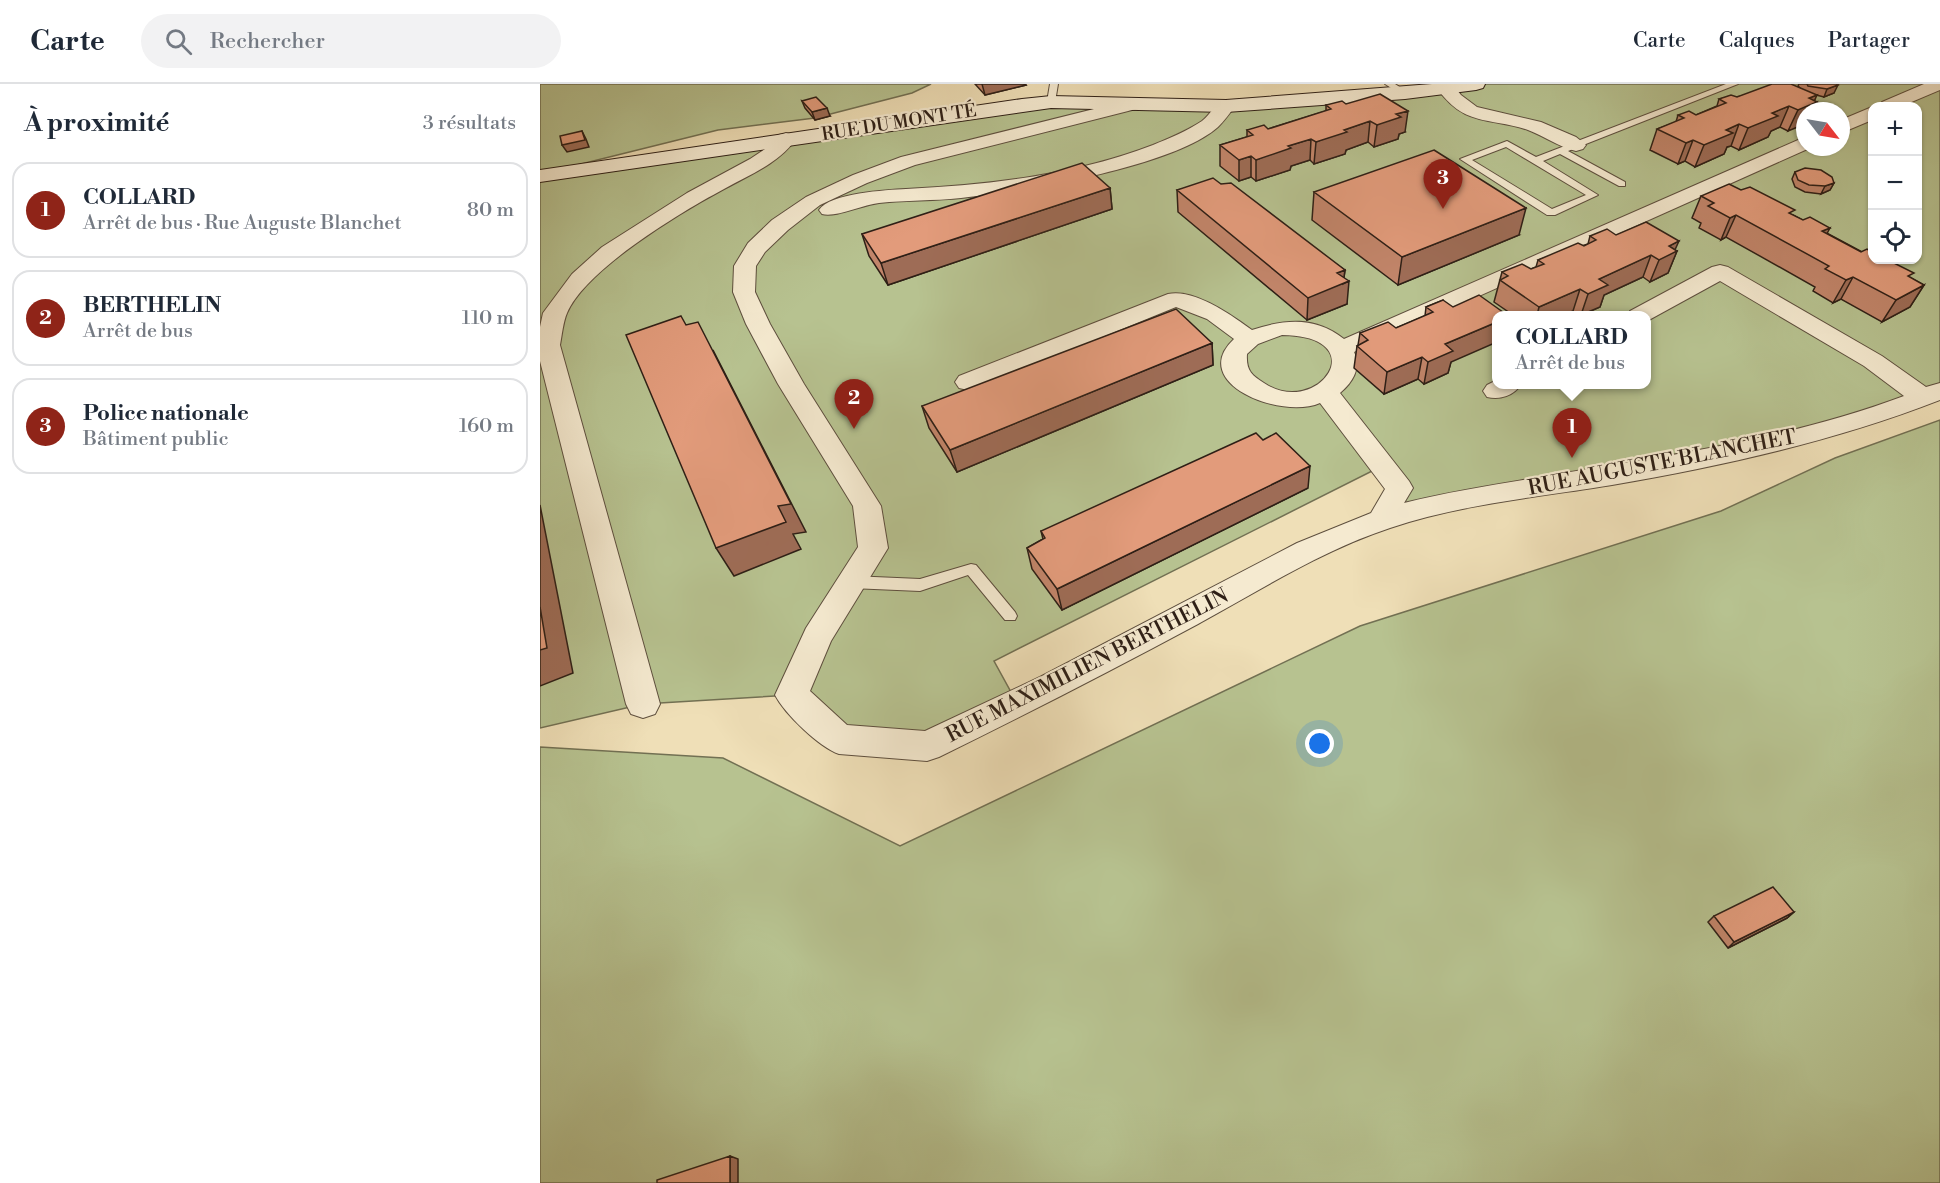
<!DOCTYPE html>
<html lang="fr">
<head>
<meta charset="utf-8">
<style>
  body { margin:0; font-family:"Libre Bodoni",serif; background:#f2f2f3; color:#1f2937 }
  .controls { position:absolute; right:18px; top:18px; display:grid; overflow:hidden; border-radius:12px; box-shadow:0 2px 4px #0004 }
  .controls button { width:54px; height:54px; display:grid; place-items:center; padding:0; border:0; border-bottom:2px solid #e0e1e3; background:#fff; color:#1f2937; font:30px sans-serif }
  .compass { position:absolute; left:1256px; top:18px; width:54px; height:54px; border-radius:50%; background:#fff; box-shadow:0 2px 4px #0004; rotate:121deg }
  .you { position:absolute; left:780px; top:660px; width:21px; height:21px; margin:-15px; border:4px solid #fff; border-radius:50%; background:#1a73e8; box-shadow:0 0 0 9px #1a73e833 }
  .badge { display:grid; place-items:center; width:39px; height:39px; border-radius:50%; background:#8f2418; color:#fff; font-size:20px; font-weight:700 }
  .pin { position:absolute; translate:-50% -50px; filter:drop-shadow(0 2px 3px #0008) }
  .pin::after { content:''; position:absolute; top:32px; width:21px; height:18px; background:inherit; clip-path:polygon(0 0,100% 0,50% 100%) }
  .popup { position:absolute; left:952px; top:227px; width:159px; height:78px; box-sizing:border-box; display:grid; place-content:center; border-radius:12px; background:#fff; filter:drop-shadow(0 2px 4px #0005); font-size:20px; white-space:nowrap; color:#747a83 }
  .popup b { font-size:22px; color:#1f2937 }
  .popup::after { content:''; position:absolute; left:50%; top:100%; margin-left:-12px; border:12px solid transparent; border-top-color:#fff }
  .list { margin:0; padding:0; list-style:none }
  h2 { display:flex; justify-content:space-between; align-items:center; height:78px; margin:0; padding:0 24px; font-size:26px }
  h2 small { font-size:20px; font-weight:400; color:#747a83 }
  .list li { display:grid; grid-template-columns:39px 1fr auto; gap:18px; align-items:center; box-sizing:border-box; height:96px; margin:0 12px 12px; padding:0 12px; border:2px solid #e0e1e3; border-radius:18px }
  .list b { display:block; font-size:22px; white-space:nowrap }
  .list p { margin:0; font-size:20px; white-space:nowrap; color:#747a83 }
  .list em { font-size:20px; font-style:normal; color:#747a83 }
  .icon { flex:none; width:33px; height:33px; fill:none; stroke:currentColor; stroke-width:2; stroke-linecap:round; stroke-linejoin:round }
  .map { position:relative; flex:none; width:1400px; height:1099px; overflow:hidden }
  header { display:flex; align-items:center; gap:36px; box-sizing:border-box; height:84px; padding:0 30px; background:#fff; border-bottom:2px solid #e0e1e3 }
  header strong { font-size:28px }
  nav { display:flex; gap:33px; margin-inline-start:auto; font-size:21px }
  .search { width:420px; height:54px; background:#f2f2f3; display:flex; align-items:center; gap:15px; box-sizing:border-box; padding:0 21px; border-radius:33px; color:#747a83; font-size:22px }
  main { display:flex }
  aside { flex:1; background:#fff }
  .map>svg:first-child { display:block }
  .green { fill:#b7c290; stroke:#727053; stroke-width:1.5; fill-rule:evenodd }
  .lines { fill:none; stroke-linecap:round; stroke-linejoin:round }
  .lane-casing { stroke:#5e4f3e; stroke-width:2 }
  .street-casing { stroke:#5e4f3e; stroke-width:2 }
  .secondary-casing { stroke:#2e1f16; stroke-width:2 }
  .lane { fill:#f5ead0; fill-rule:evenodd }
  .street { fill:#f5ead0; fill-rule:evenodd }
  .secondary { fill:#f5ead0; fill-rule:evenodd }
  .wall { fill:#c2856a; stroke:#2e1f16; stroke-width:1.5 }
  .shaded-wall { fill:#9e6c56; stroke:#2e1f16; stroke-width:1.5 }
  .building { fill:#e29b7b; stroke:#2e1f16; stroke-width:1.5 }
  .labels { text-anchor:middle; stroke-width:4.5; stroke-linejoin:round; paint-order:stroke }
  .far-street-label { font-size:18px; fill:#2e1f16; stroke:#f5ead0 }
  .street-label { font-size:21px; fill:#2e1f16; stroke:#f5ead0 }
</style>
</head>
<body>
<header>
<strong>Carte</strong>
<div class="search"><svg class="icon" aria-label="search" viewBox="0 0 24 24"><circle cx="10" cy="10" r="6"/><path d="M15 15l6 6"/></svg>Rechercher</div>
<nav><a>Carte</a><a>Calques</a><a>Partager</a></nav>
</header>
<main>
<aside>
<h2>À proximité<small>3 résultats</small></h2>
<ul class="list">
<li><span class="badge">1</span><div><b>COLLARD</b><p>Arrêt de bus · Rue Auguste Blanchet</p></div><em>80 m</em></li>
<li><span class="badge">2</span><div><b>BERTHELIN</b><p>Arrêt de bus</p></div><em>110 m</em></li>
<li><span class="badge">3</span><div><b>Police nationale</b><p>Bâtiment public</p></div><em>160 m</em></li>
</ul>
</aside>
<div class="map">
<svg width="1400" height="1099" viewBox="0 0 1400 1099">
  <rect width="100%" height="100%" fill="#efdfb7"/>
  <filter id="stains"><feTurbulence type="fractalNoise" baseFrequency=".00333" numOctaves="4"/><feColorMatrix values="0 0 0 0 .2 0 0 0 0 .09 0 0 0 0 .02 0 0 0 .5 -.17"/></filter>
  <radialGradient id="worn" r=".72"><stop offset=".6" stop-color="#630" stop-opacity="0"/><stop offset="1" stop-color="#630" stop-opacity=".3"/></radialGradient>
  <path class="green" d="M0,0H391L372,9L275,34L178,46L21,85L482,21L686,22L936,0H1400V307L1332,333L841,436L859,404L842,382L454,577L477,619L387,662L299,655L252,611L103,620L0,644ZM1332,22H1378V176H1332ZM1265,27H1301V63H1265ZM957,232H1107V300H957Z
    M1400,336V1099H0V663L183,674L360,762L820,542L1181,427L1295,374Z"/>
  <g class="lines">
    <defs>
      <path id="lane" d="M510,0H518L515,18L511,21L507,18Z
        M845,0H855L869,9L862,11Z
        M1186,0H1198L1028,67L1085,98V102H1079L1020,70L1003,77L1058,111L1015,131H1007L920,75L967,57L996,73ZM966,63L1046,111L1012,125L932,76Z
        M431,480L436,481L475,528L477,532L475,536H465L428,491L380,507L311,504L306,502L304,498L306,494L311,492L380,495Z"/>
      <path id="street" d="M900,0H912L921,11L937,23L1001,38L1036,53L1046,61L1043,65L1036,67C1019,63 1004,52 988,46C949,33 924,43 897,4Z
        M1384,0H1400V6L1362,22H1339L1342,18Z
        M590,16L596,17L599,21L596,25L375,81L327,99L280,121L248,146L225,168L216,182L215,208L230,240L264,300L341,422L348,464L291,557L270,607L307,641L385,647L500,593L757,459L831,429L845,405L780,319C741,336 647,299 694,255L667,235L636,223L437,304L428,306L419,304L415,298L419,292L628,210C653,204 692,231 712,246C745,235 775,232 804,255L1265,53V63H1272L814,268C822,284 812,299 800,309L869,397L873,404L864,419C919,405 975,398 1030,388C1142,370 1257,352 1364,312L1324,282L1180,197L1107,237V232H1087L1090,227L1172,183L1180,181L1188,183L1342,272L1386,303L1400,299V316C1295,357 1183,382 1072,401C999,413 921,420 850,444C783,466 720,506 658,540C572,586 487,630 399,673L387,677L299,670C279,663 245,630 235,611L266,544L318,463L313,422L238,300L206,240L193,208L194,182L208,159L232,136L266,113L313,91L361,73ZM742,251C836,252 778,335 724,299C711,291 706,286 707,270L718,260Z
        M686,17L692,18L695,22C690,29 684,37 678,43C633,83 481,108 421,114C393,117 366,116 339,119C322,121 295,134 282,130L279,126C290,109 346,106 366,105C449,101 535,91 613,61C630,54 647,47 662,37C671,30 675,19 686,17Z
        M1332,23V36L1301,49V36Z
        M246,49L253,51L256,55C239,79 210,91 184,105C141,128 46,185 27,229C23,238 22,251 20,261L120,620L115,630L103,634L91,630L86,620L0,277V243L3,229L32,190L62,163L147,109L210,75L228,63L239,51Z
        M957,296V300H981C974,312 960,316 947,313L943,307L947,301Z"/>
      <path id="secondary" d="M892,0H945L943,4L936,6L865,15L686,28L511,24L0,98V86L482,15L511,12L686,16Z"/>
    </defs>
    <use href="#lane" class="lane-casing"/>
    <use href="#street" class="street-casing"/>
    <use href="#secondary" class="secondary-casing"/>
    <use href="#lane" class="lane"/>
    <use href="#street" class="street"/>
    <use href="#secondary" class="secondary"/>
  </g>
  <path class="wall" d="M435,0H485L486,1L445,11Z
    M1259,0H1296L1294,9L1284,13L1276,11L1274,17L1248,47L1240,43L1231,47L1228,53L1199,66L1191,62L1187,63L1184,70L1155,83L1145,77L1138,80L1110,66L1117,45L1136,38L1138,31H1156L1177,22L1179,15L1261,5L1258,2Z
    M262,17L290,32L275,36L265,24Z
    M806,20L865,48L859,50L858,55L834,63L828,58L806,66L805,70L774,80L770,76L751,82L750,86L716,97L711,93L699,97L680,82V61L707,53V46L728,45L786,27V21Z
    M1255,88L1294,99L1290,106L1281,110L1265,108L1255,103L1252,95Z
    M681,100L805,186L804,194L807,220L767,236L638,128L637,106Z
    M570,104L572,125L348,201L329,172L322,150Z
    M774,108L979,151L858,201L772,136Z
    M1161,112L1253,131L1384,201L1370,223L1342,238L1301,215L1293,219L1273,207L1275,203L1186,153L1181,156L1159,144L1161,139L1152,134Z
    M1076,151L1137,167L1128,189L1110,198L1103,193L1064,211L1060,223L1042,231H1039L1033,227L1023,231H973L954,218L962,188L991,185L996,183L998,176L1048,160L1050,152Z
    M903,216L911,278L908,289L884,300L878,295L844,310L814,284L817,262L818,261L820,249L856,244L885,232L886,223Z
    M672,259L673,281L417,388L389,344L382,322Z
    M768,404L522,526L492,485L487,464L503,455L501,447Z
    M1254,828L1247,834L1188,864L1168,838L1174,832Z"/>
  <path class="shaded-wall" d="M442,0H485L486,1L445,11Z
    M1298,1L1294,9L1284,13L1287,5Z
    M1277,11L1273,20L1277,18L1273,27H1265V40L1248,47L1258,26L1269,14Z
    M1249,22L1240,43L1231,47L1228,53L1199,66L1208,44L1232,29Z
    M287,24L290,32L275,36L272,28Z
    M868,27L865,48L859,50L858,55L834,63L837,41L856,30Z
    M830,37L828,58L806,66L805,70L774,80L776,58L804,46Z
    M1199,40L1191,62L1187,63L1184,70L1155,83L1164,61L1186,46Z
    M42,47L46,55L49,63L27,68L22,61Z
    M771,55L770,76L751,82L750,86L716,97V76L748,62Z
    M1153,56L1145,77L1138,80L1146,59Z
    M711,72V93L699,97V76Z
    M1294,99L1290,106L1281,110L1285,102Z
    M570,104L572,125L348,201L341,179Z
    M986,124L979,151L858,201L862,173Z
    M1196,131L1186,153L1181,156L1190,134Z
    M1290,144L1278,166L1282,147Z
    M1139,157L1134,168L1137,167L1128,189L1110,198L1119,176L1129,162Z
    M1111,171L1103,193L1064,211L1060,223L1041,231L1048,210L1059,195Z
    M805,186L803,200L809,197L807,220L767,236L768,214L797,189Z
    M1313,193L1301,215L1293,219L1306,196Z
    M1384,201L1370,223L1342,238L1356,216Z
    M1040,205L1033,227L1023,231H997L999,223Z
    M957,238V258L911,278L908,289L884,300L888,278L905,260Z
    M672,259L673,281L417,388L410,366Z
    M173,266L266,448L253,450L261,465L194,492L176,464L238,422Z
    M882,273L878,295L844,310L847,288Z
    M770,382L768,404L522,526L517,505Z
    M0,421L33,589L0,602Z
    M1254,828L1247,834L1188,864L1194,858Z
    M190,1072L198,1075V1099H190Z"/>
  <path class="building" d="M1232,0H1251L1277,11L1269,14L1277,18L1258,26L1249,22L1232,29L1238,32L1208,44L1199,40L1186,46L1193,49L1164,61L1153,56L1146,59L1117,45L1144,34L1138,31L1149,27L1156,31L1186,19L1179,15L1191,11L1197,13Z
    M1267,0H1296L1298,1L1287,5L1268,2Z
    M840,10L868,27L856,30L861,33L837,41L830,37L804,46L807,48L776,58L771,55L748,62L751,64L716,76L711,72L699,76L680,61L713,51L707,46L724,41L728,45L791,25L786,21L802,17L806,20Z
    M276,13L287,24L272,28L262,17Z
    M42,47L45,56L22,61L20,52Z
    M894,66L986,124L862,173L774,108Z
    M542,79L570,104L341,179L322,150Z
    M1265,84L1281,86L1292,93L1294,99L1285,102L1269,101L1258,96L1255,88Z
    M673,94L681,100L691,99L805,186L797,189L809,197L768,214L637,106Z
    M1189,100L1201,106L1210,103L1255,126L1249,129L1263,136L1270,133L1290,144L1282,147L1321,168L1327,165L1332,168V176H1348L1374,189L1368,192L1384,201L1356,216L1313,193L1306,196L1285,185L1289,182L1196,131L1190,134L1168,122L1174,119L1161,112Z
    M1106,138L1139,157L1129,162L1137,167L1119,176L1111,171L1059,195L1068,201L1048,210L1040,205L999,223L960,196L968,192L962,188L982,180L991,185L1004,180L998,176L1038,159L1044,162L1056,156L1050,152L1067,145L1076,151Z
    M939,211L967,231H957V238L905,260L913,267L888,278L882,273L847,288L817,262L828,256L820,249L848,238L856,244L893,228L886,223L903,216L913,223Z
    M636,225L672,259L410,366L382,322Z
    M141,232L146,241L158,238L251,420L238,422L246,438L176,464L86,251Z
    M716,349L723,356L736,349L770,382L517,505L487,464L505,454L501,447Z
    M0,523L7,564L0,566Z
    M1233,803L1254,828L1194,858L1174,832Z
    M190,1072V1099H117V1096Z"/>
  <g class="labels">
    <g class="far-street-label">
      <text transform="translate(359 38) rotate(-9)" y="6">RUE DU MONT TÉ</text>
    </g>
    <g class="street-label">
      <text transform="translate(1122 378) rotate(-11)" y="7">RUE AUGUSTE BLANCHET</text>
      <text transform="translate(547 581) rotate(-27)" y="7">RUE MAXIMILIEN BERTHELIN</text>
    </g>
  </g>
  <rect width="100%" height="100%" filter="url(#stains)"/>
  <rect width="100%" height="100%" fill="url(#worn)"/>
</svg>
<div class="controls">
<button>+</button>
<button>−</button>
<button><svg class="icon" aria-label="locate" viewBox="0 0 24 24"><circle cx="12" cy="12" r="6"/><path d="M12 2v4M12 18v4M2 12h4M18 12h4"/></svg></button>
</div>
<svg class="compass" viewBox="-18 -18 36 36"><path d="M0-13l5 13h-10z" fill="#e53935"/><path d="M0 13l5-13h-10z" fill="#747a83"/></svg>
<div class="you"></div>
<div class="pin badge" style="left:1032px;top:374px">1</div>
<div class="popup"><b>COLLARD</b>Arrêt de bus</div>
<div class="pin badge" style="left:314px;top:345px">2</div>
<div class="pin badge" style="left:903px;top:125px">3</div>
</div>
</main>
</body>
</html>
